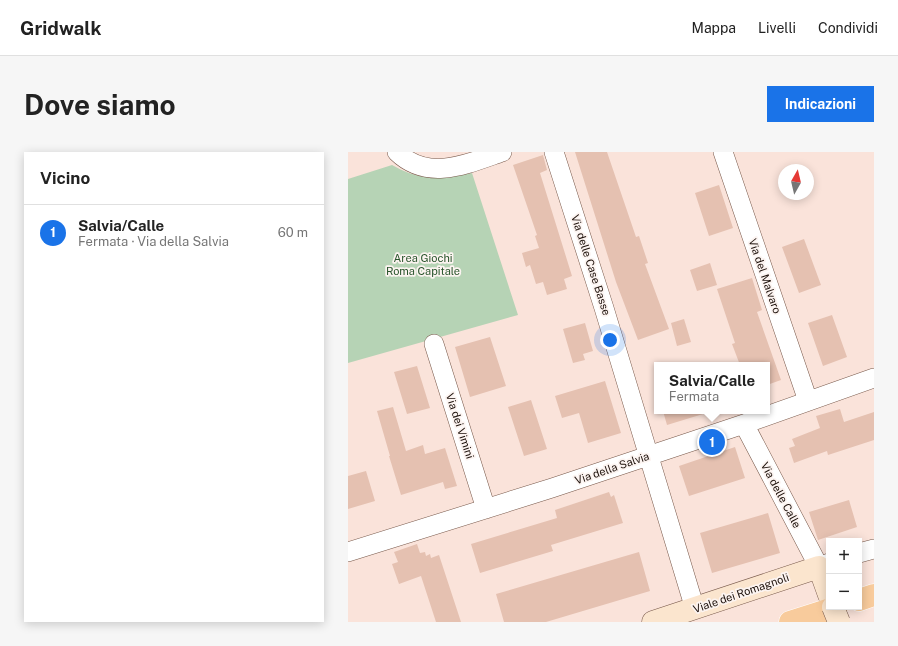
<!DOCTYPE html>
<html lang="it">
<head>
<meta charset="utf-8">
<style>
  body { margin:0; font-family:"Public Sans",sans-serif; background:#f6f6f6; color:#222 }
  .controls { position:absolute; right:12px; bottom:12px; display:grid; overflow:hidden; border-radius:0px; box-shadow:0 2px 10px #0003 }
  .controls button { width:36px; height:36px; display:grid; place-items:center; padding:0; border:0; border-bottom:1px solid #e0e0e0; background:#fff; color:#222; font:20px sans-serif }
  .compass { position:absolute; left:430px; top:12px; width:36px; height:36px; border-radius:50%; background:#fff; box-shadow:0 2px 10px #0003; rotate:8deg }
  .you { position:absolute; left:262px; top:188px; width:14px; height:14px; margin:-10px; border:3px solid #fff; border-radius:50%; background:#1a73e8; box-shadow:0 0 0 6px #1a73e833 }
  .badge { display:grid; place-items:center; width:26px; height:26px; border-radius:50%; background:#1a73e8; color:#fff; font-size:13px; font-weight:700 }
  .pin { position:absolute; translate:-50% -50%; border:2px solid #fff; box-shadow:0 1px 4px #0006 }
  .popup { position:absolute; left:306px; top:210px; width:116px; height:52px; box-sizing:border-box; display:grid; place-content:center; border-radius:0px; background:#fff; filter:drop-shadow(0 1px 3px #0005); font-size:13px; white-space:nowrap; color:#767676 }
  .popup b { font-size:15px; color:#222 }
  .popup::after { content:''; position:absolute; left:50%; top:100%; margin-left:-8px; border:8px solid transparent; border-top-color:#fff }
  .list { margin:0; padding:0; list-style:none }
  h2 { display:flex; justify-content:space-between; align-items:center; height:52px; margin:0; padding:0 16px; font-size:17px }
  h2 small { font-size:13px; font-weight:400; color:#767676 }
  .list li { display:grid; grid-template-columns:26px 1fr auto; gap:12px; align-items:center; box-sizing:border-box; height:56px; padding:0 16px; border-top:1px solid #e0e0e0 }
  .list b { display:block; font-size:15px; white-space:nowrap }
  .list p { margin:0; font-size:13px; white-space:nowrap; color:#767676 }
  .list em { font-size:13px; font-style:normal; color:#767676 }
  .map { position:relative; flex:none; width:526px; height:470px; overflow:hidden; border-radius:0px }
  header { display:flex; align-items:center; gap:24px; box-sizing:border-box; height:56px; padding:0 20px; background:#fff; border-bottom:1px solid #e0e0e0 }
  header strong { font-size:19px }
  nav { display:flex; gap:22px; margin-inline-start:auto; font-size:14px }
  .intro { display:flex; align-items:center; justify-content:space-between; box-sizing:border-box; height:96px; padding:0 24px }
  h1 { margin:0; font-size:28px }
  .button { padding:10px 18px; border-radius:0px; background:#1a73e8; color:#fff; font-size:14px; font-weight:700 }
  main { display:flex; gap:24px; padding:0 24px }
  aside { flex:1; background:#fff; border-radius:0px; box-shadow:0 2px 10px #0003 }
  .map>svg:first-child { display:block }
  .green { fill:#b6d3b5 }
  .building { fill:#e5c1b1 }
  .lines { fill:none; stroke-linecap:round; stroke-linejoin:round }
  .minor-casing { stroke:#78594b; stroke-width:20 }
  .secondary-casing { stroke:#78594b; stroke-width:23 }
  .primary-casing { stroke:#fff; stroke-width:23 }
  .minor { stroke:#fff; stroke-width:19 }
  .secondary { stroke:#fbe5ce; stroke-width:22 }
  .primary { stroke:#f8cb9c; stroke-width:22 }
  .secondary-bridge-casing { stroke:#78594b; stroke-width:23; stroke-linecap:butt }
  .secondary-bridge { stroke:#fbe5ce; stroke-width:22 }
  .labels { text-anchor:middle; stroke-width:3.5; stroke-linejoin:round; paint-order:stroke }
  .park-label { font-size:11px; fill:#28542b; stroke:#fcf4f1 }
  .street-label { font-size:11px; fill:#1c100a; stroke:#fcf4f1 }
</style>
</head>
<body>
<header>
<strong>Gridwalk</strong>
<nav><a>Mappa</a><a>Livelli</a><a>Condividi</a></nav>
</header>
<div class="intro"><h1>Dove siamo</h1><a class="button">Indicazioni</a></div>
<main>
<aside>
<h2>Vicino<small></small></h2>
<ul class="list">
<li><span class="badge">1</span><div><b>Salvia/Calle</b><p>Fermata · Via della Salvia</p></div><em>60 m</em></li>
</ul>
</aside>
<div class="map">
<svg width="526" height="470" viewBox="0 0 526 470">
  <rect width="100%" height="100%" fill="#fae3da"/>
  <path class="green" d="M44,13C50,16 55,19 61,21C80,28 104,25 124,21L170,163L0,211V27Z"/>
  <path class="building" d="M227,0H259L288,85L291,84L300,111L297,112L321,177L290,188L268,130Z
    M195,3L199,18L192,21L224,124L216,127L219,137L199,143L195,130L188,132L182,113L178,115L174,101L191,96L187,84L189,83L165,13Z
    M371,33L385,76L361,84L347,41Z
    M456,87L473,133L451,141L434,95Z
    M362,111L369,133L349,139L342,118Z
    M404,126L414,158L409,160L433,228L419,233V213H392L384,192L387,191L369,137Z
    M484,163L499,205L475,214L460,171Z
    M336,167L343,190L329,194L323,171Z
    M237,171L245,199L235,202L237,208L225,211L215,177Z
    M142,185L158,234L122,245L107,195Z
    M69,214L82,256L59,262L46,220Z
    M257,229L273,281L240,291L231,261L214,266L207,244Z
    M183,248L199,297L176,304L160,255Z
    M45,255L58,299L75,293L77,302L97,296L109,334L97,337L95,330L53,343L41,304H42L29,259Z
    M492,257L496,270L526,260V288L480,303L479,299L446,311L441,296L447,294L444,287L472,276L468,264Z
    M315,259H354L355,262L319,273Z
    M387,295L397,326L341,344L331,314Z
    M18,319L27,349L0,357V324Z
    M261,340L263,345L266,343L275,371L203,393L205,399L132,421L123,392L209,366L207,358Z
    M501,348L509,375L470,388L461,360Z
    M420,361L432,401L364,421L352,381Z
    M69,392L72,401L77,400L78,404L82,402L83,406L91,403L113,470H88L73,424L51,432L44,412L50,410L46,400Z
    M291,400L302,439L198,470H156L148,442Z"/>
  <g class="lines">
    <defs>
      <path id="minor" d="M49,0C80,30 119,12 154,0
        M206,0L256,156L347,457
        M375,0L460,249
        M86,192L138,357
        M396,272L471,415L481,411
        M0,400L204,336L396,272L526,226
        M511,401L526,397"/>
      <path id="secondary" d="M305,470L471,415L481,443"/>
      <path id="primary" d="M511,448L526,443
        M442,470L489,455"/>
    </defs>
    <use href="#minor" class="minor-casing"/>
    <use href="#secondary" class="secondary-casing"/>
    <use href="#primary" class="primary-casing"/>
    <use href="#minor" class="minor"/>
    <use href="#secondary" class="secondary"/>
    <use href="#primary" class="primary"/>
    <defs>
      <path id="secondary-bridge" d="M485,455L491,470"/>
    </defs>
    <use href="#secondary-bridge" class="secondary-bridge-casing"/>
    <use href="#secondary-bridge" class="secondary-bridge"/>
  </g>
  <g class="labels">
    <g class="park-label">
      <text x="75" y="110">Area Giochi<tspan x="75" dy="13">Roma Capitale</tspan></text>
    </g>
    <g class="street-label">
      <text transform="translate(243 113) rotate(72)" y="4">Via delle Case Basse</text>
      <text transform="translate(417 124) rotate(71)" y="4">Via del Malvaro</text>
      <text transform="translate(112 274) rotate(72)" y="4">Via dei Vimini</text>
      <text transform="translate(264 316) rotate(-19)" y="4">Via della Salvia</text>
      <text transform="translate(433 343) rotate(62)" y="4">Via delle Calle</text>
      <text transform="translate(393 441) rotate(-19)" y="4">Viale dei Romagnoli</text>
    </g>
  </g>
</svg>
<div class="controls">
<button>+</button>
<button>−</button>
</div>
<svg class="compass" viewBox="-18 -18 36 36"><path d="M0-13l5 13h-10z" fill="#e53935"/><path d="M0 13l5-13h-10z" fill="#767676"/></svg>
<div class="you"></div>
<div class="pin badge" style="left:364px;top:290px">1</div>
<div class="popup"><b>Salvia/Calle</b>Fermata</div>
</div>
</main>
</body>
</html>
